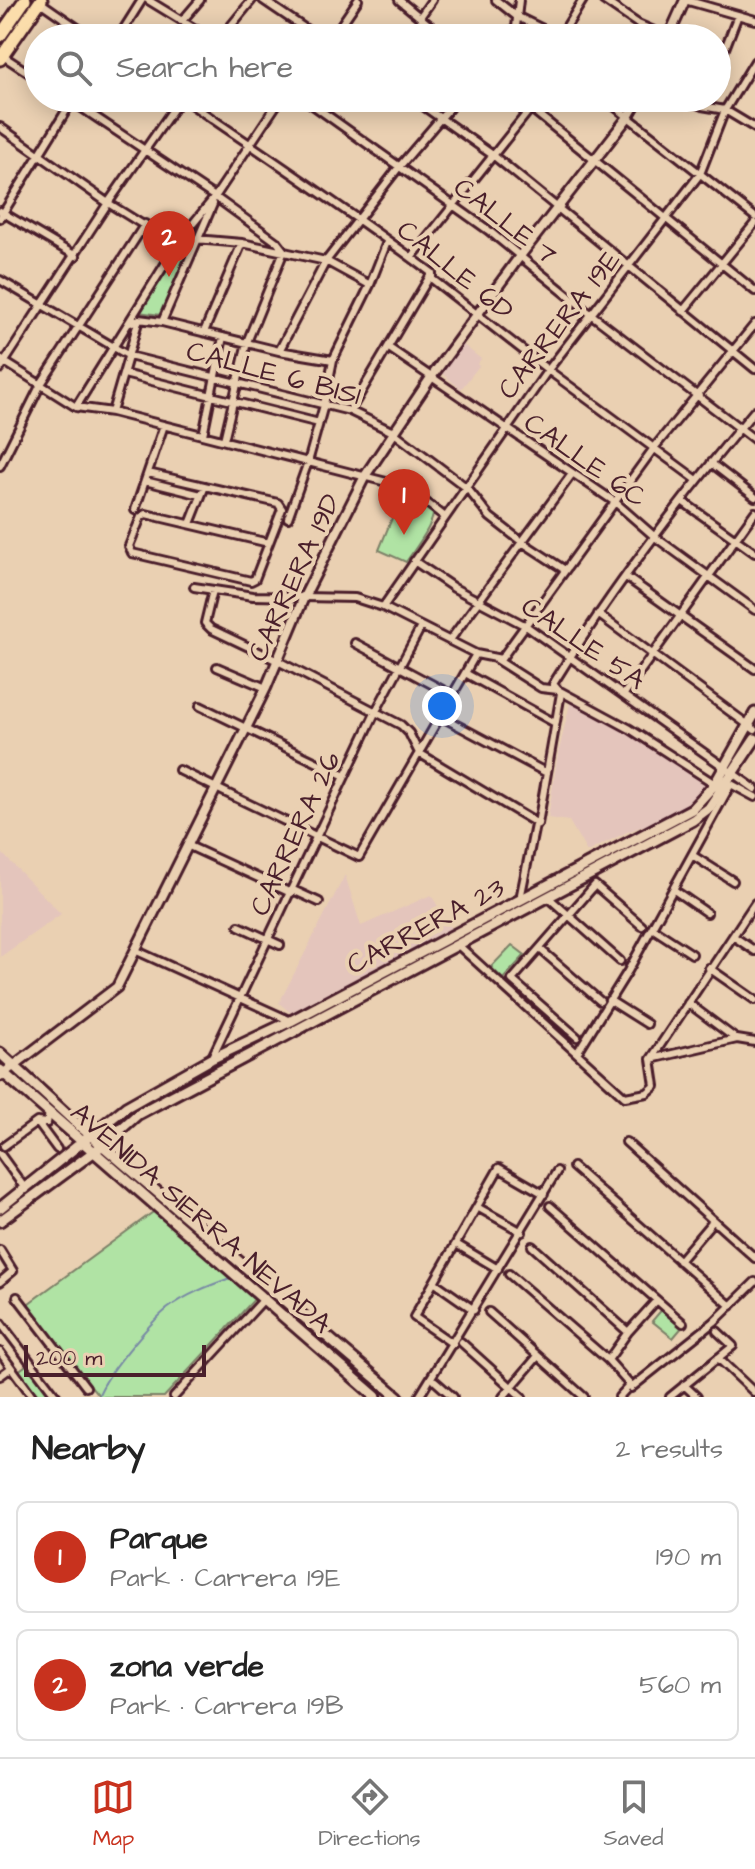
<!DOCTYPE html>
<html lang="en">
<head>
<meta charset="utf-8">
<style>
  body { margin:0; font-family:"Architects Daughter",sans-serif; background:#f6f6f6; color:#222 }
  .scale { position:absolute; left:24px; bottom:20px; width:182px; box-sizing:border-box; padding-left:8px; border:4px solid #4a1f2b; border-top:0; font-size:22px; line-height:28px; white-space:nowrap; color:#4a1f2b; -webkit-text-stroke:6px #ead0b2; paint-order:stroke }
  .you { position:absolute; left:442px; top:706px; width:28px; height:28px; margin:-20px; border:6px solid #fff; border-radius:50%; background:#1a73e8; box-shadow:0 0 0 12px #1a73e833 }
  .badge { display:grid; place-items:center; width:52px; height:52px; border-radius:50%; background:#c8321e; color:#fff; font-size:26px; font-weight:700 }
  .pin { position:absolute; translate:-50% -66px; filter:drop-shadow(0 2px 4px #0008) }
  .pin::after { content:''; position:absolute; top:42px; width:28px; height:24px; background:inherit; clip-path:polygon(0 0,100% 0,50% 100%) }
  .list { margin:0; padding:0; list-style:none }
  h2 { display:flex; justify-content:space-between; align-items:center; height:104px; margin:0; padding:0 32px; font-size:34px }
  h2 small { font-size:26px; font-weight:400; color:#767676 }
  .list li { display:grid; grid-template-columns:52px 1fr auto; gap:24px; align-items:center; box-sizing:border-box; height:112px; margin:0 16px 16px; padding:0 16px; border:2px solid #e0e0e0; border-radius:12px }
  .list b { display:block; font-size:30px; white-space:nowrap }
  .list p { margin:0; font-size:26px; white-space:nowrap; color:#767676 }
  .list em { font-size:26px; font-style:normal; color:#767676 }
  .icon { flex:none; width:44px; height:44px; fill:none; stroke:currentColor; stroke-width:2; stroke-linecap:round; stroke-linejoin:round }
  .map { position:relative; flex:none; width:755px; height:1397px; overflow:hidden }
  .search { position:absolute; background:#fff; box-shadow:0 4px 20px #0003; left:24px; right:24px; top:24px; height:88px; display:flex; align-items:center; gap:20px; box-sizing:border-box; padding:0 28px; border-radius:44px; color:#767676; font-size:30px }
  .sheet { height:360px; background:#fff }
  nav { display:flex; justify-content:space-around; align-items:center; box-sizing:border-box; height:112px; border-top:2px solid #e0e0e0; background:#fff; font-size:22px; color:#767676 }
  nav a { display:grid; justify-items:center; gap:4px }
  nav .on { color:#c8321e }
  .map>svg:first-child { display:block }
  .built { fill:#e4c5bc }
  .green { fill:#b0e3a4; stroke:#7d8168; stroke-width:2 }
  .lines { fill:none; stroke-linecap:round; stroke-linejoin:round }
  .stream { stroke:#7889a5; stroke-width:2 }
  .minor-casing { stroke:#4a1f2b; stroke-width:12 }
  .tertiary-casing { stroke:#4a1f2b; stroke-width:14 }
  .secondary-casing { stroke:#4a1f2b; stroke-width:15 }
  .trunk-casing { stroke:#4a1f2b; stroke-width:17 }
  .minor { stroke:#ead0b2; stroke-width:6 }
  .tertiary { stroke:#ead0b2; stroke-width:8 }
  .secondary { stroke:#ead0b2; stroke-width:9 }
  .trunk { stroke:#fbddab; stroke-width:11 }
  .labels { text-anchor:middle; stroke-width:8; stroke-linejoin:round; paint-order:stroke }
  .street-label { font-size:28px; fill:#4a1f2b; stroke:#ead0b2 }
</style>
</head>
<body>
<div class="map">
<svg width="755" height="1397" viewBox="0 0 755 1397">
  <rect width="100%" height="100%" fill="#ead0b2"/>
  <filter id="ink" filterUnits="userSpaceOnUse"><feTurbulence type="fractalNoise" baseFrequency=".0125" numOctaves="2"/><feDisplacementMap in="SourceGraphic" scale="16" xChannelSelector="R" yChannelSelector="G"/><feConvolveMatrix kernelMatrix="1 2 1 2 8 2 1 2 1" color-interpolation-filters="sRGB"/></filter>
  <g filter="url(#ink)">
    <path class="built" d="M461,343L481,359L477,364L479,366L461,389L439,371Z
      M571,699L633,732L711,782L696,800L679,813L627,832L587,852L569,821L548,818L557,759Z
      M0,851L61,914L0,957Z
      M345,875L361,926L431,895L454,932L291,1013L279,1003Z"/>
    <path class="green" d="M183,239L195,241L161,315L138,312Z
      M403,491C411,495 426,499 431,506C441,517 413,551 406,562L379,550Z
      M512,945L525,955L503,979L491,967Z
      M160,1207L260,1293L164,1397H100L25,1306Z
      M664,1307L684,1325L673,1338L652,1321Z
      M29,1363L55,1397H36L17,1372Z"/>
    <g class="lines">
      <path class="stream" d="M98,1397C107,1373 147,1326 167,1309C186,1294 211,1285 233,1277"/>
      <defs>
        <path id="minor" d="M148,0L210,38
          M263,0L319,38
          M399,0L445,38
          M496,0L516,16L561,38
          M603,0L638,24L670,38
          M685,0L755,20
          M40,2L92,38
          M420,17L432,0
          M182,21L200,0
          M516,27L529,38
          M560,37L583,0
          M118,38L142,0
          M221,38L252,0
          M332,38L358,0
          M508,38L516,27L519,0
          M3,56L38,79
          M717,69L738,15
          M67,98L215,197L277,242L284,251L247,342L224,440
          M182,98C266,156 351,212 432,273V279L548,370L697,480
          M303,98L488,230L592,315L755,440
          M412,98L494,156L755,369
          M518,98L755,291
          M604,98L755,217
          M683,98L702,106L725,110L755,128
          M0,127L108,203L161,236L242,243L326,261L370,285
          M0,211L76,256
          M0,218L74,98
          M412,257L539,98
          M0,280L129,356L350,411L393,432L467,488L490,517L522,542L565,570
          M683,311L755,223
          M162,322L213,204
          M130,323L139,319L162,322L279,351L333,360
          M204,332L242,243
          M389,348L615,502L655,537L755,610
          M279,351L326,261L399,167L458,98
          M0,359L76,407L112,412L406,487L445,517
          M0,369L108,203L181,98
          M124,374L319,423
          M76,407L182,237L215,197L281,98
          M350,411L430,276
          M112,412L139,319
          M203,435L223,337
          M711,463L755,497
          M0,466L41,384L145,224
          M148,473L278,503L282,509L255,579L251,581L132,553L129,546L141,517L146,514L269,543
          M145,481L201,495
          M682,501L755,553
          M135,510L164,425
          M288,518L308,462L324,405L333,360L370,285L387,242
          M190,524L205,486
          M414,561L454,588L526,626L755,789
          M626,577L755,669
          M194,587L253,596L355,598L383,607L476,654L501,659L654,448L755,324
          M213,590L205,623L211,629L278,661L401,725L409,733L419,753L538,824
          M383,607L548,370L700,174L725,110L755,61
          M598,614L755,730
          M450,640L572,474
          M355,643L452,695
          M497,660L541,688L558,690L630,729L715,784
          M217,667L266,688
          M465,673L555,723
          M558,690L553,684C613,587 683,496 755,410
          M624,694L755,512
          M200,706L345,776
          M440,716L547,773
          M179,770L359,857L476,654
          M187,845L291,893
          M692,855L733,881
          M293,890L319,902
          M674,890L707,913
          M548,897L620,961
          M523,898L521,894L535,825L538,824L561,693
          M239,926L280,945
          M652,928L692,954
          M733,936L755,951
          M458,945L625,1097L647,1093L655,1086L651,1059
          M540,949L600,1001
          M137,951L291,1021
          M709,968L755,1000
          M609,1000L647,1024
          M688,1003L736,1039
          M577,1037L512,980L595,885L642,926
          M577,1053L628,971L731,784L755,797
          M211,1059L376,711L421,627
          M651,1059L755,903
          M651,1059L737,1039L755,1042
          M37,1122L57,1149
          M626,1142L755,1258
          M4,1146L37,1122L47,1123L49,1113
          M0,1154L26,1190
          M573,1167L731,1306
          M550,1206L683,1323
          M477,1207L522,1232
          M456,1244L498,1269
          M532,1246L628,1332
          M0,1250L13,1271L0,1282
          M679,1261L712,1222
          M509,1274L608,1360L630,1385
          M434,1282L474,1310
          M17,1297L86,1387
          M489,1312L584,1397
          M0,1322L57,1397
          M461,1342L522,1397
          M453,1344L414,1317L499,1168L544,1194
          M0,1352L33,1397
          M718,1358L755,1393
          M608,1360L628,1332L657,1300
          M0,1376L11,1368
          M435,1381L453,1397
          M684,1385L697,1397
          M174,1397L265,1298
          M419,1397L557,1171
          M503,1397L538,1356
          M619,1397L630,1385L631,1388L714,1322L755,1282
          M670,1397L733,1346L717,1331"/>
        <path id="tertiary" d="M668,38L685,0
          M0,1076L117,987L266,688L304,597L365,476L432,376L520,256L628,117L639,98"/>
        <path id="secondary" d="M0,1053L75,1122L398,1397
          M0,1070L376,1397
          M0,1208L126,1107L211,1059L291,1021L692,809L715,784L755,713
          M0,1221L103,1145L138,1114L693,820L709,808L755,739"/>
        <path id="trunk" d="M0,36L25,0
          M0,59L41,0"/>
      </defs>
      <use href="#minor" class="minor-casing"/>
      <use href="#tertiary" class="tertiary-casing"/>
      <use href="#secondary" class="secondary-casing"/>
      <use href="#trunk" class="trunk-casing"/>
      <use href="#minor" class="minor"/>
      <use href="#tertiary" class="tertiary"/>
      <use href="#secondary" class="secondary"/>
      <use href="#trunk" class="trunk"/>
    </g>
  </g>
  <g class="labels">
    <g class="street-label">
      <text transform="translate(506 220) rotate(38)" y="10">CALLE 7</text>
      <text transform="translate(456 269) rotate(39)" y="10">CALLE 6D</text>
      <text transform="translate(558 324) rotate(-52)" y="10">CARRERA 19E</text>
      <text transform="translate(274 372) rotate(15)" y="10">CALLE 6 BIS1</text>
      <text transform="translate(586 459) rotate(35)" y="10">CALLE 6C</text>
      <text transform="translate(293 577) rotate(-65)" y="10">CARRERA 19D</text>
      <text transform="translate(584 642) rotate(34)" y="10">CALLE 5A</text>
      <text transform="translate(294 833) rotate(-65)" y="10">CARRERA 26</text>
      <text transform="translate(425 925) rotate(-28)" y="10">CARRERA 23</text>
      <text transform="translate(202 1217) rotate(41)" y="10">AVENIDA SIERRA NEVADA</text>
    </g>
  </g>
</svg>
<div class="scale">200 m</div>
<div class="you"></div>
<div class="pin badge" style="left:404px;top:535px">1</div>
<div class="pin badge" style="left:169px;top:277px">2</div>
<div class="search"><svg class="icon" aria-label="search" viewBox="0 0 24 24"><circle cx="10" cy="10" r="6"/><path d="M15 15l6 6"/></svg>Search here</div>
</div>
<section class="sheet">
<h2>Nearby<small>2 results</small></h2>
<ul class="list">
<li><span class="badge">1</span><div><b>Parque</b><p>Park · Carrera 19E</p></div><em>190 m</em></li>
<li><span class="badge">2</span><div><b>zona verde</b><p>Park · Carrera 19B</p></div><em>560 m</em></li>
</ul>
</section>
<nav>
<a class="on"><svg class="icon" aria-label="map" viewBox="0 0 24 24"><path d="M3 6l6-2 6 2 6-2v14l-6 2-6-2-6 2zM9 4v14M15 6v14"/></svg>Map</a>
<a><svg class="icon" aria-label="directions" viewBox="0 0 24 24"><path d="M12 3l9 9-9 9-9-9zM9 14v-3h6M13 9l2 2-2 2"/></svg>Directions</a>
<a><svg class="icon" aria-label="saved" viewBox="0 0 24 24"><path d="M7 4h10v16l-5-4-5 4z"/></svg>Saved</a>
</nav>
</body>
</html>
